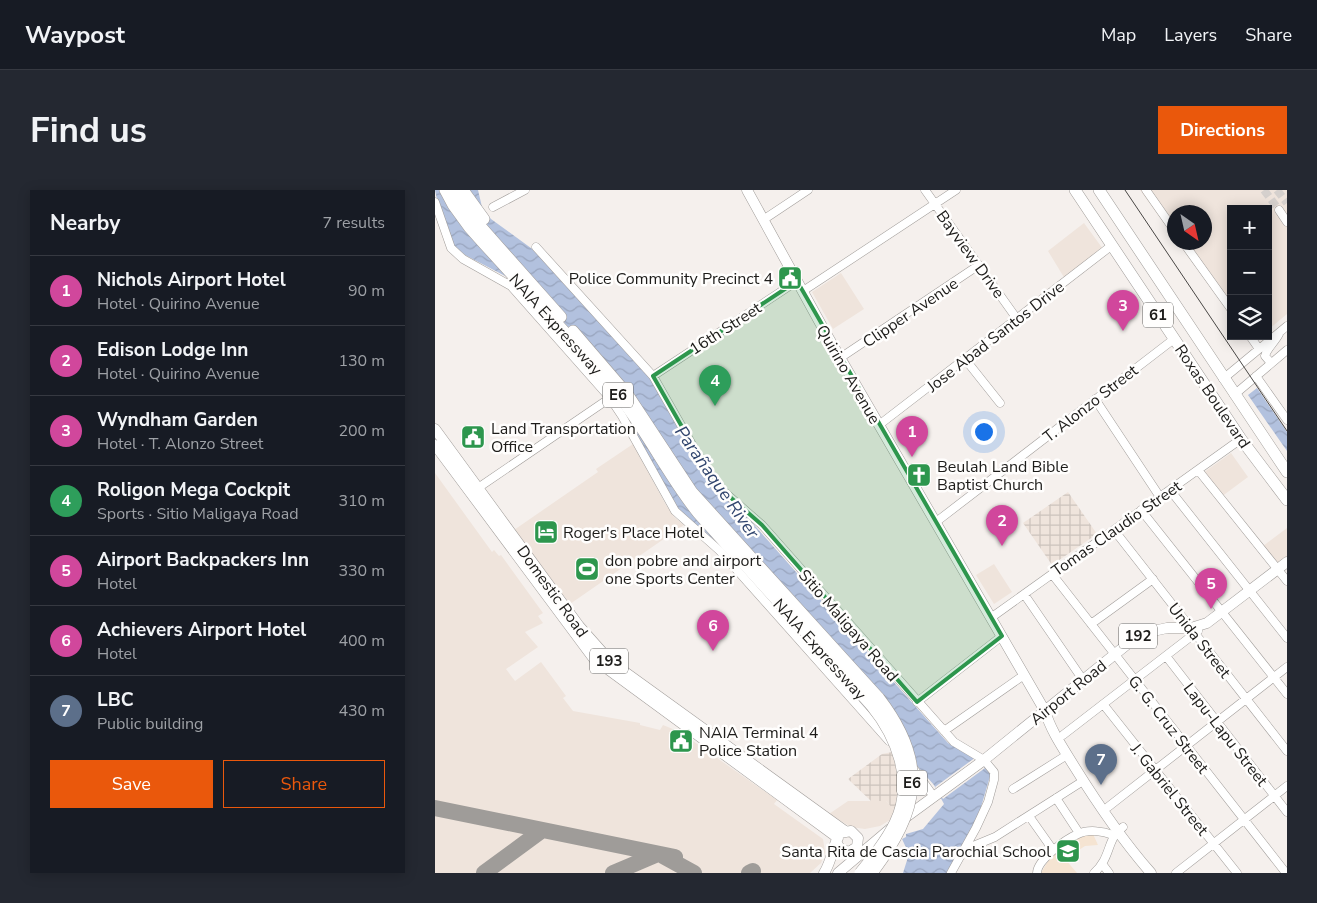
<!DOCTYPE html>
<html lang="en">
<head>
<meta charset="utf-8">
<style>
  body { margin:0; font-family:"Nunito Sans",sans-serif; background:#242831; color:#f1f3f6 }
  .controls { position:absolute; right:15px; top:15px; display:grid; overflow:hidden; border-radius:0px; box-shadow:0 2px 12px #0003 }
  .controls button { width:45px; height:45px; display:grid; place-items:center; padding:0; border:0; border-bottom:1px solid #363941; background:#171b24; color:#f1f3f6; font:25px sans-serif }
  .compass { position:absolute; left:732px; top:15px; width:45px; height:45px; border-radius:50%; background:#171b24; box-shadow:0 2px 12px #0003; rotate:146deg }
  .you { position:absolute; left:548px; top:241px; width:18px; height:18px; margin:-12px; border:4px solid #fff; border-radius:50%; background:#1a73e8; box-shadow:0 0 0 8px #1a73e833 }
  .badge { display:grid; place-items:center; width:32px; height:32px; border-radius:50%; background:#ea580c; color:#fff; font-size:16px; font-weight:700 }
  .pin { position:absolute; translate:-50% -41px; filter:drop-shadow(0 1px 2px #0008) }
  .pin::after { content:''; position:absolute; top:26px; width:18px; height:15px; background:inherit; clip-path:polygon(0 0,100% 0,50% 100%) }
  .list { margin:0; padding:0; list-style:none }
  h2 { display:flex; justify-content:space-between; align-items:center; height:65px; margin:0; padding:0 20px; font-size:21px }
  h2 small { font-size:16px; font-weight:400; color:#9ea1a6 }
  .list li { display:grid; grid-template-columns:32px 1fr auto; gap:15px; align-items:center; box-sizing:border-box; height:70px; padding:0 20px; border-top:1px solid #363941 }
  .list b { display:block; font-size:19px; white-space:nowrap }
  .list p { margin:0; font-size:16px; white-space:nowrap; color:#9ea1a6 }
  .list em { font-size:16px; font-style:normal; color:#9ea1a6 }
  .actions { display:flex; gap:10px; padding:15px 20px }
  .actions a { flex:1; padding:11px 0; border:1px solid #ea580c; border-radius:0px; text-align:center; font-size:18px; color:#ea580c }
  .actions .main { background:#ea580c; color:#fff }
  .icon { flex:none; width:28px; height:28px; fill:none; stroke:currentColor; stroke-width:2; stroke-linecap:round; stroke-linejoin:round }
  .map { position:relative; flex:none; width:852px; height:683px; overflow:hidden; border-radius:0px }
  header { display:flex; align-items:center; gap:30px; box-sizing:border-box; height:70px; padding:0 25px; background:#171b24; border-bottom:1px solid #363941 }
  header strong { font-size:24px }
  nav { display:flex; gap:28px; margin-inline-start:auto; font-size:18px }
  .intro { display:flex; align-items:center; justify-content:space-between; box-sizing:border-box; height:120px; padding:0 30px }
  h1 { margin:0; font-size:35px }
  .button { padding:12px 22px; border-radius:0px; background:#ea580c; color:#fff; font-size:18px; font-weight:700 }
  main { display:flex; gap:30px; padding:0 30px }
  aside { flex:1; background:#171b24; border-radius:0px; box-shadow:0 2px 12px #0003 }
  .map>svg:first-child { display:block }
  .built { fill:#efe4dc }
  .industrial { fill:url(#industrial-grid) }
  .education { fill:#f5e4d2 }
  .water { fill:url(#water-waves) }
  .pier { fill:#f5f0ed }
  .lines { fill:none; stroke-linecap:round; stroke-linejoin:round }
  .taxiway { stroke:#9f9c99; stroke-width:16 }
  .minor-tunnel { stroke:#d5d0cd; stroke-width:8; stroke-dasharray:8 4; stroke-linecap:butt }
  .minor-casing { stroke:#a09c99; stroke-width:9 }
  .major-casing { stroke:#a09c99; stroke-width:11 }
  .highway-casing { stroke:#a09c99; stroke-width:12 }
  .minor { stroke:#fff; stroke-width:8 }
  .major { stroke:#fff; stroke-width:10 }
  .highway { stroke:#fff; stroke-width:11 }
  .tram { stroke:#494745; stroke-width:1 }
  .highway-bridge-casing { stroke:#a09c99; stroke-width:12; stroke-linecap:butt }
  .highway-bridge { stroke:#fff; stroke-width:11 }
  .marked { fill:#2d964d; fill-opacity:0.2; stroke:#2d964d; stroke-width:4; stroke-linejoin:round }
  .labels { text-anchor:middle; stroke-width:5; stroke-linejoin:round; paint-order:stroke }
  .shield { fill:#fffefd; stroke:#61605e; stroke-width:1 }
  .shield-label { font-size:15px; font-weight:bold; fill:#1d1c1a }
  .street-label { font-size:16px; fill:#1d1c1a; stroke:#fffefd }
  .poi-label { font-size:16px; fill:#1d1c1a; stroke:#fffefd; text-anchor:start }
  .water-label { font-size:18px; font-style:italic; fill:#30446d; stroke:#fffefd }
</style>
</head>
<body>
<header>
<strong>Waypost</strong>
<nav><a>Map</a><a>Layers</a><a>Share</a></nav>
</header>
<div class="intro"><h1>Find us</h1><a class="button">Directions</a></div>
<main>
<aside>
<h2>Nearby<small>7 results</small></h2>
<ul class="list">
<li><span class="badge" style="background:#d1479c">1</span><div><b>Nichols Airport Hotel</b><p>Hotel · Quirino Avenue</p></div><em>90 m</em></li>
<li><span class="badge" style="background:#d1479c">2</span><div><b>Edison Lodge Inn</b><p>Hotel · Quirino Avenue</p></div><em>130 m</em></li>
<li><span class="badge" style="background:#d1479c">3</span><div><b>Wyndham Garden</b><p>Hotel · T. Alonzo Street</p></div><em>200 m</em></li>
<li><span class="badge" style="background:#2e9e5b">4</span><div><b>Roligon Mega Cockpit</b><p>Sports · Sitio Maligaya Road</p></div><em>310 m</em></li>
<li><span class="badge" style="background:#d1479c">5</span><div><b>Airport Backpackers Inn</b><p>Hotel</p></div><em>330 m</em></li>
<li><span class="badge" style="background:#d1479c">6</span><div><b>Achievers Airport Hotel</b><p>Hotel</p></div><em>400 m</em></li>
<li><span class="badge" style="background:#5c6f8a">7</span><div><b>LBC</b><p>Public building</p></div><em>430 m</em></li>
</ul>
<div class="actions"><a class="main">Save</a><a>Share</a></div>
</aside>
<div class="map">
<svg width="852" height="683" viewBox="0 0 852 683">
  <defs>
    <pattern id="industrial-grid" width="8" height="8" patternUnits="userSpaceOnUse" patternTransform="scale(1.25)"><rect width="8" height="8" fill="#efe4dc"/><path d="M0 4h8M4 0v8" fill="none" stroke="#ccc3bc"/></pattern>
    <pattern id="water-waves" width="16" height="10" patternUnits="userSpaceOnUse" patternTransform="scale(1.25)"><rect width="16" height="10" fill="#b2c1de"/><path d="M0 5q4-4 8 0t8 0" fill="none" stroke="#99a5be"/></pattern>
  </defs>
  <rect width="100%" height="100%" fill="#f5f0ed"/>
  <path class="built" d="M705,0H852V124L833,140V19H796V125L743,53L769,52V22H739V47Z
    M649,33L668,59L630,89L613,61Z
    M406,83L429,119L398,139L377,102Z
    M198,254L231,315L239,327L249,335L135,414L79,340L163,282L161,279Z
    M796,263L813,287L786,307L768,283Z
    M0,283L57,362L59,360L64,366L66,365L108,423L103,426L108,433L90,442L103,457L71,479L80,491L106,472L131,506L128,508L138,521L205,533V535L225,540L228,535L245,542L342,610L339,614L388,649L390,662L386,673L375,683H0Z
    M852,338V367L842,374L828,356Z
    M559,374L577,402L559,414L541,385Z
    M413,611H451L461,622L460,627L445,636L430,639L416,637L394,624Z"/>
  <path class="industrial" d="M633,302L662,344L617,375L588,333Z
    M457,562L490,600L461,622L451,611H436L413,589L447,564Z"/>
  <path class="education" d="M658,644L663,655L650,656L630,669L642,683H606L616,666L644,646Z"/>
  <path class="water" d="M0,0H43L47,17L56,29L100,61L216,189L278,293L306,320L513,553L545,572L556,583L544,624L514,683H468L474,664L467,649L471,647V644L488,639L509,614L499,595L287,357L243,320L181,212L74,88L30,65L10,48Z
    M822,198L852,242V261L813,205Z"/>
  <path class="pier" d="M541,567L550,578L508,609L500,597Z"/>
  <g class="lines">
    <path class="taxiway" d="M0,618L240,667
      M228,666L259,683
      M49,683L106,641
      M178,683L223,664
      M314,683L318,681"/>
    <path class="minor-tunnel" d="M829,0L844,20
      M842,0L852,13"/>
    <defs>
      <path id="minor" d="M490,0L582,129
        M711,0L739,40
        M0,12L16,58L28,69L76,96L175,208L187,226L240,321L285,361L454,551
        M58,17L90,0
        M844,20L852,32
        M328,30L373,0
        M748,52L796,119
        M101,57L218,186L279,293L327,335L519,552L549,570L559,582V590L553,612L541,638L516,683
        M368,101L521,0
        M815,146L824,159
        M405,168L544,75
        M530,169L565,213
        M836,173L830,166C832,158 840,152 844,144
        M218,186L362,91
        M821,186L852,230
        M788,189L852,136
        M799,205L852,160
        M660,209L725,307
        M444,235L676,56
        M763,280L852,391
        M40,300L175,208
        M735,300L852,448
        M706,320L852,504
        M501,332L739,149
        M679,340L852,561
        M617,384L851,683
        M589,404L648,490
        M557,427L806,249
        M656,434L718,389
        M731,466L852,622
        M482,512L567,446
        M668,514L802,683
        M509,541L589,485
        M628,545L763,441
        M477,576L499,607
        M578,599L632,565
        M621,608L644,643
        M673,617L852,477
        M594,626L618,660
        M531,659L560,647L648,591
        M668,675L674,683
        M602,683C602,670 631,649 643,644C653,639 668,641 678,645
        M659,683C677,667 671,649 688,637
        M741,683L852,596"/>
      <path id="major" d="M312,0L389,140L610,521C616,541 628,558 639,576C662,613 687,650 716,683
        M0,239L144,436L176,472L410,641
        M0,255L159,469L403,648
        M467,630L549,570L700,448L709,443L732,438H756L772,433L852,372
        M389,683C397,671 398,654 405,643L416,641L423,648L422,657L414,662L405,659L402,653
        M403,683L455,639"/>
      <path id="highway" d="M10,0L18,15L34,37C84,94 139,148 186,209C214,245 234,287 263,323L436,515
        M20,0L40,30L126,127
        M28,0L49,29
        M640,0L806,249L852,310
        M664,0L852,282
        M138,141L193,205L257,302L444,508"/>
    </defs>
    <use href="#minor" class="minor-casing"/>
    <use href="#major" class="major-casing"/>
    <use href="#highway" class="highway-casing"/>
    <use href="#minor" class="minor"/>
    <use href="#major" class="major"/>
    <use href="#highway" class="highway"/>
    <path class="tram" d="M690,0L852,241"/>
    <defs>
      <path id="highway-bridge" d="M425,683C438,667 451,651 460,633C480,592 462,547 436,515
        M437,683C485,620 494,573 444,508"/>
    </defs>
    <use href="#highway-bridge" class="highway-bridge-casing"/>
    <use href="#highway-bridge" class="highway-bridge"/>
  </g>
  <path class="marked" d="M362,91L567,446L482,512L327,335L279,293L218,186Z"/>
  <defs>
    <symbol id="civic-square" viewBox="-11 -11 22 22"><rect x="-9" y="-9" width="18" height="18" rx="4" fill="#2d964d" stroke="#fffefd"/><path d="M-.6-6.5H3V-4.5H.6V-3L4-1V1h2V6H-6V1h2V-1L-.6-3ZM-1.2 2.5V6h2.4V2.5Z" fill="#fff"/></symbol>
    <symbol id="church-square" viewBox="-11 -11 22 22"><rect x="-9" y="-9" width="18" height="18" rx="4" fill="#2d964d" stroke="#fffefd"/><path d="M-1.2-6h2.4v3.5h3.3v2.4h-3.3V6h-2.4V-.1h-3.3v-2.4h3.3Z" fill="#fff"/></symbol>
    <symbol id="hotel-square" viewBox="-11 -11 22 22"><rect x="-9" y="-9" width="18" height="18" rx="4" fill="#2d964d" stroke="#fffefd"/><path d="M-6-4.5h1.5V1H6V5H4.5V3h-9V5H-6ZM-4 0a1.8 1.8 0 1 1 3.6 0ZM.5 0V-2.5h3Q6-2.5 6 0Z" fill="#fff"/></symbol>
    <symbol id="stadium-square" viewBox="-11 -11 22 22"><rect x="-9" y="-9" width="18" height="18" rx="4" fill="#2d964d" stroke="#fffefd"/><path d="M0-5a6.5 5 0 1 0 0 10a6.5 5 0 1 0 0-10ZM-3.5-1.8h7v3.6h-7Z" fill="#fff"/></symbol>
    <symbol id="school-square" viewBox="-11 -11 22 22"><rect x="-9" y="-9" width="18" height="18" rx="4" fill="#2d964d" stroke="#fffefd"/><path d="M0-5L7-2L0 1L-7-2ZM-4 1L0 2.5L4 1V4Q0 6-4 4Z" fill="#fff"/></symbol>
  </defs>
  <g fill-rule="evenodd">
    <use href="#civic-square" x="341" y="74" width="28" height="28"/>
    <use href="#civic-square" x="24" y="233" width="28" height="28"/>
    <use href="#church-square" x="470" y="271" width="28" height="28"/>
    <use href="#hotel-square" x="97" y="328" width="28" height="28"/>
    <use href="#stadium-square" x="138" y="365" width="28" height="28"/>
    <use href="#civic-square" x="232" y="537" width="28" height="28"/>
    <use href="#school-square" x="619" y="647" width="28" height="28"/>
  </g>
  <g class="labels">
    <g class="shield">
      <rect x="708" y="112.5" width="30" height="25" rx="4"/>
      <rect x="168" y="192.5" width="30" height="25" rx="4"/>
      <rect x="684" y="433.5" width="38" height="25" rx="4"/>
      <rect x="155" y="458.5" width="38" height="25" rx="4"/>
      <rect x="462" y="580.5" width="30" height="25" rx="4"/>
    </g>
    <g class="shield-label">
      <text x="723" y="130">61</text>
      <text x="183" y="210">E6</text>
      <text x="703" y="451">192</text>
      <text x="174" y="476">193</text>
      <text x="477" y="598">E6</text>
    </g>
    <g class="street-label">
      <text transform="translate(536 64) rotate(54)" y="6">Bayview Drive</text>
      <text transform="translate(475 122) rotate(-34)" y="6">Clipper Avenue</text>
      <text transform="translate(121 134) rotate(48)" y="6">NAIA Expressway</text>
      <text transform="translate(290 138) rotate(-33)" y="6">16th Street</text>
      <text transform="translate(560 146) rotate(-38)" y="6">Jose Abad Santos Drive</text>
      <text transform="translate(414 184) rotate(60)" y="6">Quirino Avenue</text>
      <text transform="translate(778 206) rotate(56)" y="6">Roxas Boulevard</text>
      <text transform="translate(655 213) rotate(-38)" y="6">T. Alonzo Street</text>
      <text transform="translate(681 338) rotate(-35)" y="6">Tomas Claudio Street</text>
      <text transform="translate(118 401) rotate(54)" y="6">Domestic Road</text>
      <text transform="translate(414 435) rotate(49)" y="6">Sitio Maligaya Road</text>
      <text transform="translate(765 450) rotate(52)" y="6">Unida Street</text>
      <text transform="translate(385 459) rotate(48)" y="6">NAIA Expressway</text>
      <text transform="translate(633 502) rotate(-39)" y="6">Airport Road</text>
      <text transform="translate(734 534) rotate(52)" y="6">G. G. Cruz Street</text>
      <text transform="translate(791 544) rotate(52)" y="6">Lapu-Lapu Street</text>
      <text transform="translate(735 599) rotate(51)" y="6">J. Gabriel Street</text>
    </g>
    <g class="poi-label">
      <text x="338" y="94" text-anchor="end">Police Community Precinct 4</text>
      <text x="56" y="244">Land Transportation<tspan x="56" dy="18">Office</tspan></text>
      <text x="502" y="282">Beulah Land Bible<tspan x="502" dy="18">Baptist Church</tspan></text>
      <text x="128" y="348">Roger's Place Hotel</text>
      <text x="170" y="376">don pobre and airport<tspan x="170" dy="18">one Sports Center</tspan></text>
      <text x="264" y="548">NAIA Terminal 4<tspan x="264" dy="18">Police Station</tspan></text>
      <text x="616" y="667" text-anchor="end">Santa Rita de Cascia Parochial School</text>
    </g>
    <g class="water-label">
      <text transform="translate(282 292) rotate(55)" y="6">Parañaque River</text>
    </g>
  </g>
</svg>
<div class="controls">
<button>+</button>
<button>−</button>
<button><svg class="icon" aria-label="layers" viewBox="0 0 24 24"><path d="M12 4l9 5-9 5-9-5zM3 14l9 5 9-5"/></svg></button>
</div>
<svg class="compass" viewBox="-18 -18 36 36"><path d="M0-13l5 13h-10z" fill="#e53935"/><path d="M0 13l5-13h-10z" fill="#9ea1a6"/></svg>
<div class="you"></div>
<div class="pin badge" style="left:477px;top:267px;background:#d1479c">1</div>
<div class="pin badge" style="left:567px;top:356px;background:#d1479c">2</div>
<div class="pin badge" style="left:688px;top:141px;background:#d1479c">3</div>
<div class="pin badge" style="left:280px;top:216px;background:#2e9e5b">4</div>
<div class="pin badge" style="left:776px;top:419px;background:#d1479c">5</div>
<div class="pin badge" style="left:278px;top:461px;background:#d1479c">6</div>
<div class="pin badge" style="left:666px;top:595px;background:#5c6f8a">7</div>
</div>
</main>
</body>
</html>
